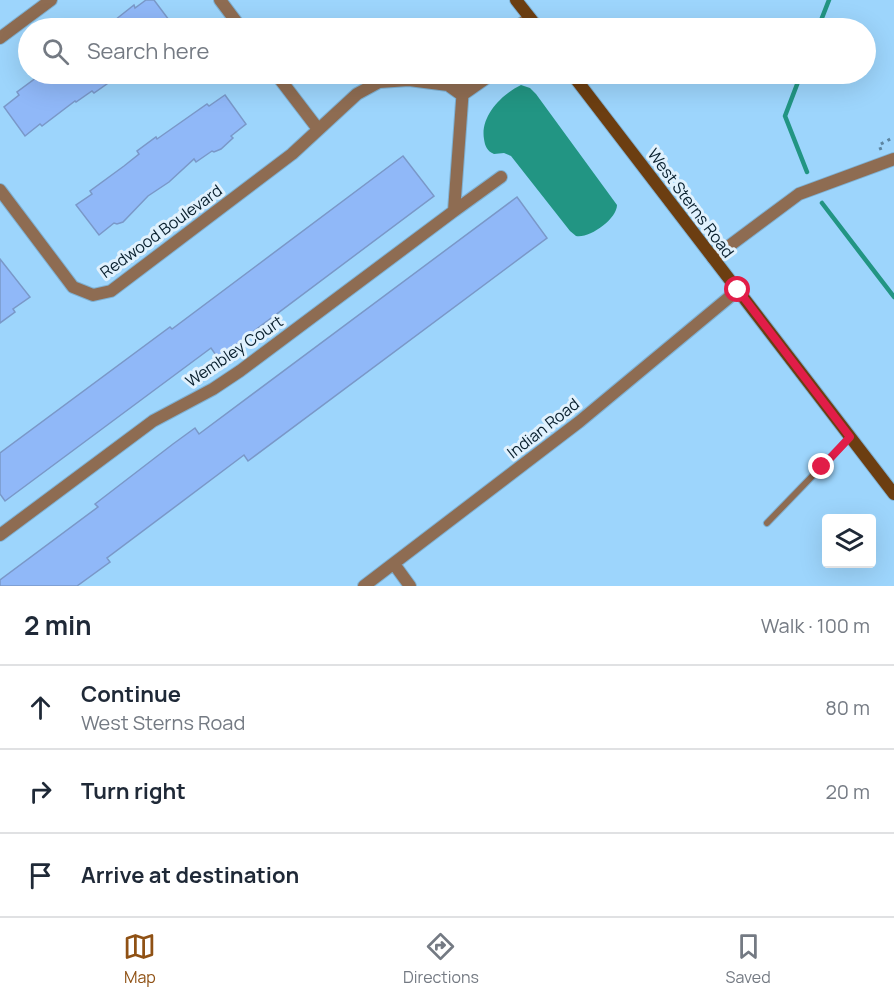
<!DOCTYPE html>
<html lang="en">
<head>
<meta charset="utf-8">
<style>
  body { margin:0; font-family:Manrope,sans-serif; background:#f6f6f7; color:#1f2937 }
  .controls { position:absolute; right:18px; bottom:18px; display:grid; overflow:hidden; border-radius:6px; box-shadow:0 6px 24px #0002 }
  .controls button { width:54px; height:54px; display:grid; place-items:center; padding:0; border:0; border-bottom:2px solid #e0e1e3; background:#fff; color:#1f2937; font:30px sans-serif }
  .stop { position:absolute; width:18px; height:18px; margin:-14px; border:4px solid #e11d48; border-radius:50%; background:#fff }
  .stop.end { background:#e11d48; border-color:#fff; box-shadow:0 2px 6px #0008 }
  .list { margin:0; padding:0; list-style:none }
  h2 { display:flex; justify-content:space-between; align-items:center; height:78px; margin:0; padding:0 24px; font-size:26px }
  h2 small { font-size:20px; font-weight:400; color:#747a83 }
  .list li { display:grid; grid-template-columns:39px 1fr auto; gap:18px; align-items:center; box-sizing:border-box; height:84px; padding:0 24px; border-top:2px solid #e0e1e3 }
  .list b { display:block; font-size:22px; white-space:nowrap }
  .list p { margin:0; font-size:20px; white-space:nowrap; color:#747a83 }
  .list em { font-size:20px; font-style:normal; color:#747a83 }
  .icon { flex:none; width:33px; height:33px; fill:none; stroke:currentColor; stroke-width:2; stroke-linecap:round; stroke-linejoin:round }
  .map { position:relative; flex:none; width:894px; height:586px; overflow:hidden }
  .search { position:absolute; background:#fff; box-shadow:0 6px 24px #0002; left:18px; right:18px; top:18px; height:66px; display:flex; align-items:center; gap:15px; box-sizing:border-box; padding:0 21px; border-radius:33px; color:#747a83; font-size:22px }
  .sheet { height:330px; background:#fff }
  nav { display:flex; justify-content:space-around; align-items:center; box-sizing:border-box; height:84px; border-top:2px solid #e0e1e3; background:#fff; font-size:16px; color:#747a83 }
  nav a { display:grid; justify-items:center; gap:3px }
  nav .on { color:#8f5114 }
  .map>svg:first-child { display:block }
  .water { fill:#229583 }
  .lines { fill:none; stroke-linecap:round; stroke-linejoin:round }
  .stream { stroke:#229583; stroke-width:4.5 }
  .building { fill:#90b8f8; stroke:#7a98c8; stroke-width:1.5 }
  .service-casing { stroke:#7fb1d3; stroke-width:8 }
  .minor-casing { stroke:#7fb1d3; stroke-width:14 }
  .secondary-casing { stroke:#7fb1d3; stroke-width:14 }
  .path { stroke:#5c85a1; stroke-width:3; stroke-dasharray:3 4.5; stroke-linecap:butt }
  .service { stroke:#8e6c52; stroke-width:6 }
  .minor { stroke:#8e6c52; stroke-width:12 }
  .secondary { stroke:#6c3e11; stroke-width:12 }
  .route { stroke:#e11d48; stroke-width:8 }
  .labels { text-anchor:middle; stroke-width:6; stroke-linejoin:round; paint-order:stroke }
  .street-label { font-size:16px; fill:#081f2d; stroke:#e0f1fd }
</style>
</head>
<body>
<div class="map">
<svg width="894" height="586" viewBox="0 0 894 586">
  <rect width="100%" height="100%" fill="#9dd5fc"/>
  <path class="water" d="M521,85L530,88L536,94L617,205C617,219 589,239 576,236L570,231L511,156L504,153L494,154C487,151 485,146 484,139C480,116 502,94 521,85Z"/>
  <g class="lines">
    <path class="stream" d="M818,28L829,0
      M801,74L785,116L807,172
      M822,203L894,297"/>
  </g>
  <path class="building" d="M146,0H154L175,28H122L115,20L134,5L135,8Z
    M47,74H121L94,93L92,91L76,102L75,101L42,126L40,124L25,136L4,107L19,95L17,92L36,78L37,80Z
    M225,95L246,124L231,136L233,138L221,149L214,152L212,151L196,162L194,159L169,182L148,196L123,222L117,224L114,223L99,235L76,205L92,194L90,191L124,166L139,154L137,151L156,137L157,139L207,104L209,106Z
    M403,156L434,196L218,358L211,348L5,501L0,494V453L170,327L172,329Z
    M517,197L547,238L248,461L244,455L107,558L110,562L77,586H0V580L98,507L95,504L173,444L195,428L199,434Z
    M0,259L30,297L13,309L15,312L0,323Z"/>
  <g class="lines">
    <defs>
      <path id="service" d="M767,523L850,437"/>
      <path id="minor" d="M220,0L241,28
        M515,28L530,18
        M0,38L51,0
        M276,74L318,129
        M462,95L492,74
        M0,190L73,287L93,295L111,291L292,154L357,94L379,82L409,80L448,85L462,95
        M454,211L501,177
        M713,258L799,194L894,159
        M0,535L153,421L213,389L240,371L454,211L464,74
        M394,564L410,586
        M364,586L579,422L738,290"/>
      <path id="secondary" d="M516,0L538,28
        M572,74L894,494"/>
    </defs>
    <use href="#service" class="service-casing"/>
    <use href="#minor" class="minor-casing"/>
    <use href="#secondary" class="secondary-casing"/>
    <path class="path" d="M881,150L879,145L894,137"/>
    <use href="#service" class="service"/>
    <use href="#minor" class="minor"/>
    <use href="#secondary" class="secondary"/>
  </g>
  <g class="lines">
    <path class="route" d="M738,290L850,437L822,467"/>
  </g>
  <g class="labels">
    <g class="street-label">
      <text transform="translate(691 203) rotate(53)" y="6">West Sterns Road</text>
      <text transform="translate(161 231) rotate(-36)" y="6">Redwood Boulevard</text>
      <text transform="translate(234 351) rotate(-34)" y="6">Wembley Court</text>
      <text transform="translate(543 428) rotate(-38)" y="6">Indian Road</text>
    </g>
  </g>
</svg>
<div class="controls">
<button><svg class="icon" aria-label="layers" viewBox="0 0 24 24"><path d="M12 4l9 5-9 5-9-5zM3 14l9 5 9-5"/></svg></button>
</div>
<div class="stop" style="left:738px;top:290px"></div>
<div class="stop end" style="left:822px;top:467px"></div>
<div class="search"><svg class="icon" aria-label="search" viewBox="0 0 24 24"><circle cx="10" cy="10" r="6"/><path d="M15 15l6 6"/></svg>Search here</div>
</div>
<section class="sheet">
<h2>2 min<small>Walk · 100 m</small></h2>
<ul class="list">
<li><svg class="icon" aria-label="ahead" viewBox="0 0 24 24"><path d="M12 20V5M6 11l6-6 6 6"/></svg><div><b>Continue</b><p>West Sterns Road</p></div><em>80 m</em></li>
<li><svg class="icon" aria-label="right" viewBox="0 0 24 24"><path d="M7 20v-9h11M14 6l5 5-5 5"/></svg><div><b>Turn right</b></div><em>20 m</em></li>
<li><svg class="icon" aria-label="arrive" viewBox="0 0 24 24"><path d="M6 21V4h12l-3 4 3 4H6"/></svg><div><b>Arrive at destination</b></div></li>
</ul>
</section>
<nav>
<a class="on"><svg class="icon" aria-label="map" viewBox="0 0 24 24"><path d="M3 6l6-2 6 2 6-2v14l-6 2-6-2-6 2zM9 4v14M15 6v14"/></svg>Map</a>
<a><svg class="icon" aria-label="directions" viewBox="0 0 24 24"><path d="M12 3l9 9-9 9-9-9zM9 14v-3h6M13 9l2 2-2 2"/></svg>Directions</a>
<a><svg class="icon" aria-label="saved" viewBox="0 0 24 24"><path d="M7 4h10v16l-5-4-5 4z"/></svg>Saved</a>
</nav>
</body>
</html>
